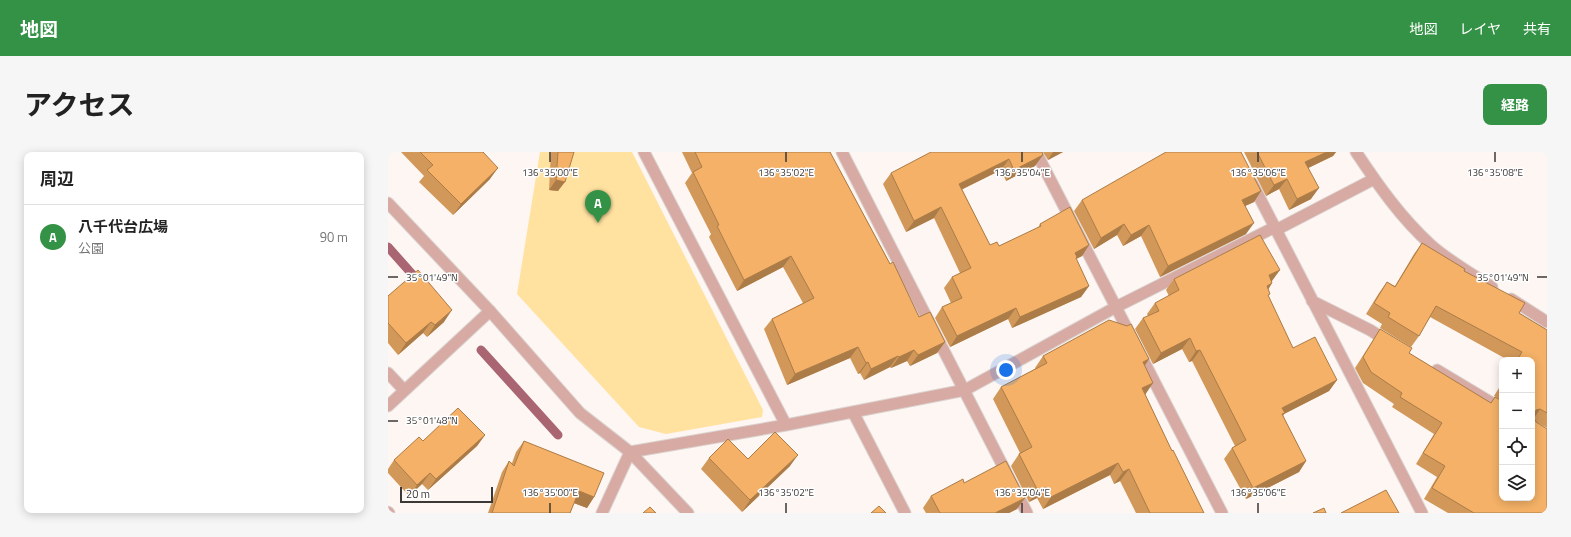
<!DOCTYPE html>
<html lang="ja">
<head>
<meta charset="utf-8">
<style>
  body { margin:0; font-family:"Titillium Web","Noto Sans JP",sans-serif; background:#f6f6f6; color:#222 }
  .controls { position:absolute; right:12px; bottom:12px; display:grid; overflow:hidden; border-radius:8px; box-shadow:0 2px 10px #0003 }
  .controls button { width:36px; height:36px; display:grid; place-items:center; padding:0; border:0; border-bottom:1px solid #e0e0e0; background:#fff; color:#222; font:20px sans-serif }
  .scale { position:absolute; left:12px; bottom:10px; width:93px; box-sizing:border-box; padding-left:4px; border:2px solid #3b3836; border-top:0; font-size:11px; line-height:14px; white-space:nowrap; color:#3b3836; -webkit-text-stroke:3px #fff; paint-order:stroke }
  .you { position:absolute; left:618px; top:218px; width:14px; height:14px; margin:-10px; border:3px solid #fff; border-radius:50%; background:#1a73e8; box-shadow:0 0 0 6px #1a73e833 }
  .badge { display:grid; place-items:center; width:26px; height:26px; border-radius:50%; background:#339245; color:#fff; font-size:13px; font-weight:700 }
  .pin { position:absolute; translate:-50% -33px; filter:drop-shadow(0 1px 2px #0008) }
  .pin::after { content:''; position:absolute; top:21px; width:14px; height:12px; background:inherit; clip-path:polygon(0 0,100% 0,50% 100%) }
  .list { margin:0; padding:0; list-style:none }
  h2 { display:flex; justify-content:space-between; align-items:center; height:52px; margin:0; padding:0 16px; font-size:17px }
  h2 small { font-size:13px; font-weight:400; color:#767676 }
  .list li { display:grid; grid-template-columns:26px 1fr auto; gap:12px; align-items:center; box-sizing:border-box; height:64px; padding:0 16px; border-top:1px solid #e0e0e0 }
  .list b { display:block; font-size:15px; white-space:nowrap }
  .list p { margin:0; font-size:13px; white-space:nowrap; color:#767676 }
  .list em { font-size:13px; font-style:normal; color:#767676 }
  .icon { flex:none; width:22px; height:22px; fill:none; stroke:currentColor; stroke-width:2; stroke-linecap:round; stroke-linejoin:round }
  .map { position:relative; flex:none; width:1159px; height:361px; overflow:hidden; border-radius:8px }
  header { display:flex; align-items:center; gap:24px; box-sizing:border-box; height:56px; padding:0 20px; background:#339245; color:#fff }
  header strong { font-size:19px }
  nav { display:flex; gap:22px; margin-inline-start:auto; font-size:14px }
  .intro { display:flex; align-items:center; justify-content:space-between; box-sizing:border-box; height:96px; padding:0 24px }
  h1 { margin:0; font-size:28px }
  .button { padding:10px 18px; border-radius:8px; background:#339245; color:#fff; font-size:14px; font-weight:700 }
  main { display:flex; gap:24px; padding:0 24px }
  aside { flex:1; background:#fff; border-radius:8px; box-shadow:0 2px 10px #0003 }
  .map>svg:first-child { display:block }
  .green { fill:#ffe2a0 }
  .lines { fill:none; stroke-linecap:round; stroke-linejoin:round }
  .stream { stroke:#a96672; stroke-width:9 }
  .minor-casing { stroke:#dbd4d0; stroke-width:13 }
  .tertiary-casing { stroke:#dbd4d0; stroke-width:13 }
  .minor { stroke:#d7aaa4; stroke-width:11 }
  .tertiary { stroke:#d7aaa4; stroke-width:11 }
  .wall { fill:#d29859 }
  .shaded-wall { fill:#ab7c48 }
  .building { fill:#f4b167; stroke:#ab7c48 }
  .ticks { fill:none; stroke:#3b3836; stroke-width:1.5 }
  .ticks-label { font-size:10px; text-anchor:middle; fill:#3b3836; stroke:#fff; stroke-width:3; stroke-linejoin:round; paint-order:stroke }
</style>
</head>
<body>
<header>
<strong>地図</strong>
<nav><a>地図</a><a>レイヤ</a><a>共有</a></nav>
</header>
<div class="intro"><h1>アクセス</h1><a class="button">経路</a></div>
<main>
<aside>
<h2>周辺<small></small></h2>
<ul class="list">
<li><span class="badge">A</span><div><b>八千代台広場</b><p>公園</p></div><em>90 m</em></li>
</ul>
</aside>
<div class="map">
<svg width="1159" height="361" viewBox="0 0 1159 361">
  <rect width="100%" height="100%" fill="#fef6f2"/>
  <path class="green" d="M152,0H244L375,258L374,265L278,282L251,275L129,142Z"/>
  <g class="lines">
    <path class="stream" d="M0,95L32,131
      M93,198L170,283"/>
    <defs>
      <path id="minor" d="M256,0L398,273
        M454,0L639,361
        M648,0L834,361
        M968,0C990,33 1013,66 1043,93C1061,109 1084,122 1104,135
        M864,31L1034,361
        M888,78L986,27
        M1123,147L1159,170
        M924,149L982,178L1001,190
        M1049,218L1114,257
        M0,221L16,238
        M0,254L102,159
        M465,260L517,361
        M0,360L1,361
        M214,361L242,300L398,273L577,238L728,155L887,75"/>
      <path id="tertiary" d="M0,51L102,159L192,261L242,300L300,361"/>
    </defs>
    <use href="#minor" class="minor-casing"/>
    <use href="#tertiary" class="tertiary-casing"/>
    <use href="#minor" class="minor"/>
    <use href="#tertiary" class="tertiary"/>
  </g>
  <path class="wall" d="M13,0H95L102,27L65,63L31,30L36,24Z
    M163,0H186L170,39L161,38Z
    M294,0H442L531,165L557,190L549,201L522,214L519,209L503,216L502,215L476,228L472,221L470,222L462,206L399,233L376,177L384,167L415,151L395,115L349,139L321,85L323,82L297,31L304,21Z
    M654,0L647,14L618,29L613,18L574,37L602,93L611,94L650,76L652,72L701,93L694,104L688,107L701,134L693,145L624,176L620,167L562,195L547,166L554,155L563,151L556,136L564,125L572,121L546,66L518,80L495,32L503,21Z
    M655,0H675L660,8Z
    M856,0H948L945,4L920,16L923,47L901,58L891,37L878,44Z
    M873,39L866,50L857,54L858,82L772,125L753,84L735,94L729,83L706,97L686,59L694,48Z
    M1034,91L1076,119L1131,161L1159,178V276L1148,270L1159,361H1060L1036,347L1049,325L1028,312L1046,282L1004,255L1006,252L975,231L967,216L985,188L992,177L1021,201L1103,251L1107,245L1113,248L1106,244L1114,231V346L1144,208H1120L1042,165L1031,184L1023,195L992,176L994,172L978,162L991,141L999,130L1007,134L1026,102Z
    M786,127L884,129V131L880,138V144L905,196L949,228L941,239L896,262L895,264L918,309L911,320L858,347L836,307L844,296L847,294L804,209L801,210L794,197L765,212L747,177L755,166L760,164L759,162L767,151L781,144L778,138Z
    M0,144L56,170L39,185L35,181L10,203L0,191Z
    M655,204L761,207L757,213V242L784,299L816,361H748L732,329L726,332L722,323L655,357L649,346L641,350L623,314L631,302L632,301L605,247L613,235L647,217V216Z
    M97,283L89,294L40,338L34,332L21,344L0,321V317L6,308L35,289Z
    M136,289L206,345L199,356L186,351L182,361H100L114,320L121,309L124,311L128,300Z
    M321,306L360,307L402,314L354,360L313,317Z
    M576,331L629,357L621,361H538L535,356L543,344Z"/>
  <path class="shaded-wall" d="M665,0H675L660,8Z
    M939,0H948L945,4L910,21L917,10Z
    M655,3L647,14L618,29L626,18Z
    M621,7L613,18L563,43L571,32Z
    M110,16L102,27L65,63L73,52Z
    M899,27L891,37L878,44L886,33Z
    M168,28L177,30L170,39L161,38Z
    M931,36L923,47L901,58L909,47Z
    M873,39L866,50L846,59L854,48Z
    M553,55L546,66L518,80L526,69Z
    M866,71L858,82L772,125L780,114Z
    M736,72L729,83L706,97L713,86Z
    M761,73L753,84L735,94L743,83Z
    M701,93L694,104L688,107L687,101Z
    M403,104L395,115L349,139L356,128Z
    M892,118L884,129L873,134L881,123Z
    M884,131L877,142L879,134Z
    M701,134L693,145L624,176L632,165Z
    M628,156L620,167L562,195L569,184Z
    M64,158L56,170L39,185L47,173Z
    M43,170L35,181L10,203L18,191Z
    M802,186L794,197L765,212L773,201Z
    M557,190L549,201L522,214L530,203Z
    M470,195L462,206L399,233L407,222Z
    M526,198L519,209L503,216L511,205Z
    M812,198L804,209L801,210L808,199Z
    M510,204L502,215L476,228L483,217Z
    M761,207L753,219L755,210Z
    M480,210L472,221L470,222L478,211Z
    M949,228L941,239L896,262L889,272L894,256Z
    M765,231L757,243L754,236Z
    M1152,257L1145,268L1144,264L1148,258Z
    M97,283L89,294L40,338L48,327Z
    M410,303L402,314L354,360L362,348Z
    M918,309L911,320L858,347L865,336Z
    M730,311L722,323L655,357L663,345Z
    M741,317L732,329L726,332L735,320Z
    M42,321L34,332L21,344L29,333Z
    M658,335L649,346L641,350L650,339Z
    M191,339L206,345L199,356L183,350Z
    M637,346L629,357L621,361H607Z"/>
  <path class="building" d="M32,0H95L110,16L73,52L39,18L45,13Z
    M170,0H186L177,30L168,28Z
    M307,0H442L502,112L505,110L531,165L542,160L557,190L530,203L526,198L511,205L510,204L483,217L480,210L478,211L470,195L407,222L384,167L426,146L403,104L356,128L329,74L331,73L305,20L314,15Z
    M543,0H654L655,3L626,18L621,7L571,32L602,93L609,90L611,94L653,74L652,72L682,55L701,93L687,101L689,105L688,106L701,134L632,165L628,156L569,184L554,155L574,146L564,125L583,116L553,55L526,69L503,21Z
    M778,0H853L873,39L854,48L866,71L780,114L761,73L743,83L736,72L713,86L694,48Z
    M869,0H939L917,10L931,36L909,47L899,27L886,33Z
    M872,83L892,118L881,123L884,131L879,134L882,142L880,143L905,196L927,185L949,228L894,256L897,261L894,262L918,309L865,336L844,296L858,288L812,198L808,199L802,186L773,201L755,166L771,159L767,151L791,138L786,127Z
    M1034,91L1077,117L1076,119L1137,151L1131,161L1159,178V261L1152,257L1148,258L1145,264L1148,270L1159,277V361H1086L1044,336L1057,314L1035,301L1054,271L1012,245L1014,241L983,220L975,205L992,177L1024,196L1021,201L1103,251L1107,245L1114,249V346H1144V208H1129L1134,200L1048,154L1031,184L1000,165L1002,161L986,151L999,130L1007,135Z
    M30,118L64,158L47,173L43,170L18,191L0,171V144Z
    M721,168L739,174L743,172L761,207L755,210L765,231L754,236L784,299L785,298L816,361H762L741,317L735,320L730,311L663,345L658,335L650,339L631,302L644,295L613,235L659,211L655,204Z
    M70,256L97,283L48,327L42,321L29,333L6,308L31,285L35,289Z
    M387,280L410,303L362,348L321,306L340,287L360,307Z
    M136,289L216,321L206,345L191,339L182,361H104L121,309L126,314Z
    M618,309L637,346L607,361H552L543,344L575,327L576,331Z
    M998,338L1011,361H953Z
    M491,354L498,361H483Z
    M262,355L268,361H255Z
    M936,356L938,361H925Z"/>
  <path class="ticks" d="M162,0V10M398,0V10M634,0V10M870,0V10M1107,0V10M0,125H10M1149,125H1159M0,269H10M162,351V361M398,351V361M634,351V361M870,351V361"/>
  <g class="ticks-label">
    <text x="162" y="24">136°35'00"E</text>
    <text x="398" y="24">136°35'02"E</text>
    <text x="634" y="24">136°35'04"E</text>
    <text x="870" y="24">136°35'06"E</text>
    <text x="1107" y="24">136°35'08"E</text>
    <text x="44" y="129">35°01'49"N</text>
    <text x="1115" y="129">35°01'49"N</text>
    <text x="44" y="272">35°01'48"N</text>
    <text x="162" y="344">136°35'00"E</text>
    <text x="398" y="344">136°35'02"E</text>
    <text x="634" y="344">136°35'04"E</text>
    <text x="870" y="344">136°35'06"E</text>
  </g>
</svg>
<div class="controls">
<button>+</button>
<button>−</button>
<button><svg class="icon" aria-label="locate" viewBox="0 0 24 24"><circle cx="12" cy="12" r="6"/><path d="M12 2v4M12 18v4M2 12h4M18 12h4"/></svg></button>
<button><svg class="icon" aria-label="layers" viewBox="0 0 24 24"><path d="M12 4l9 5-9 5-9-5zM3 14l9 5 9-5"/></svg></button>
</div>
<div class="scale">20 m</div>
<div class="you"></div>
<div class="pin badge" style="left:210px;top:71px">A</div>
</div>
</main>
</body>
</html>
